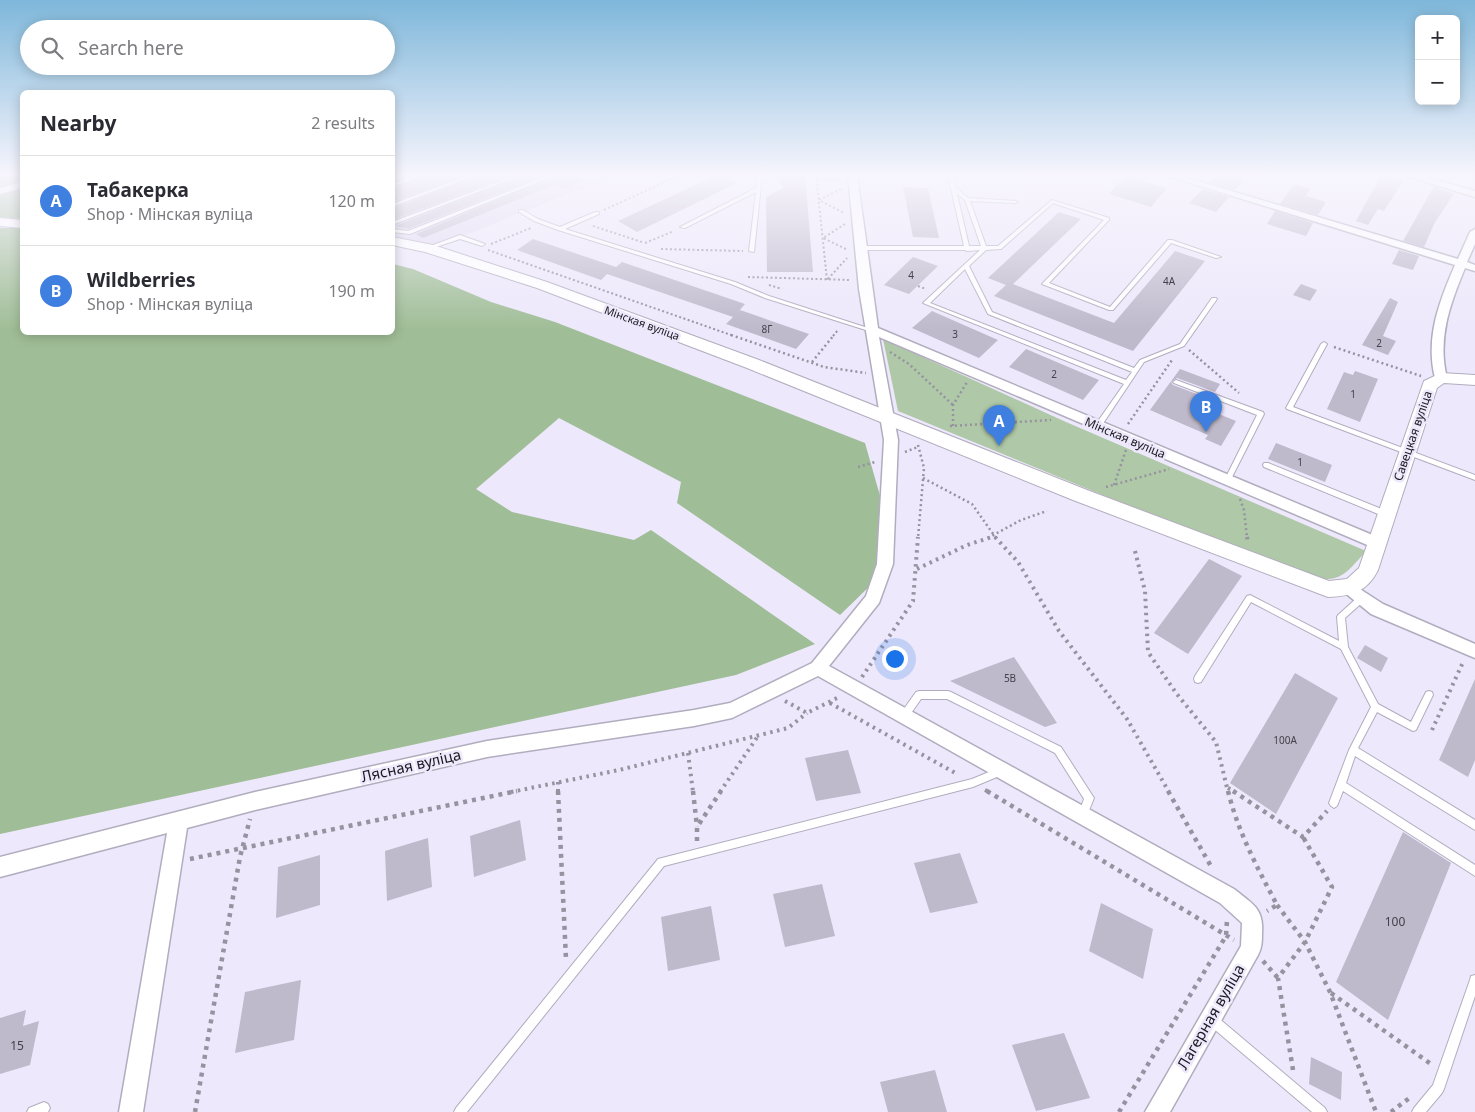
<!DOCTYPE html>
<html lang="en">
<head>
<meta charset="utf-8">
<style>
  body { margin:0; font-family:"Noto Sans",sans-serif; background:#f2f2f3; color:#2b2b33 }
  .controls { position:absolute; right:15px; top:15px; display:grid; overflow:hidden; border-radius:8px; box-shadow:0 2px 12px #0003 }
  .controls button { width:45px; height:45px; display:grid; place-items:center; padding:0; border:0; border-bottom:1px solid #e1e1e2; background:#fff; color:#2b2b33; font:25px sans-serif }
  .you { position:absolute; left:894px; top:658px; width:18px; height:18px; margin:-12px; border:4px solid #fff; border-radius:50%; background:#1a73e8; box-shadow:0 0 0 8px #1a73e833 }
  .badge { display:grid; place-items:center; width:32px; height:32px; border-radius:50%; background:#db2777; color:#fff; font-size:16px; font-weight:700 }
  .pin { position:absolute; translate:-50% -41px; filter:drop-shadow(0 1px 2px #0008) }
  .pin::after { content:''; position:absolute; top:26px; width:18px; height:15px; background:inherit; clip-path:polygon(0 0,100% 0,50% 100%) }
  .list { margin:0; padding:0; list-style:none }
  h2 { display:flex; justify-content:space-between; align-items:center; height:65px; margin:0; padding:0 20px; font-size:21px }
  h2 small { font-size:16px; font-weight:400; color:#7c7c81 }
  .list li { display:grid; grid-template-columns:32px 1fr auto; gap:15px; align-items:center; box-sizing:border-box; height:90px; padding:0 20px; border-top:1px solid #e1e1e2 }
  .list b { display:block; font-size:19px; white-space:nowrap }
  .list p { margin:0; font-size:16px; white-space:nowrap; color:#7c7c81 }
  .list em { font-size:16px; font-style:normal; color:#7c7c81 }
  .icon { flex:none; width:28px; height:28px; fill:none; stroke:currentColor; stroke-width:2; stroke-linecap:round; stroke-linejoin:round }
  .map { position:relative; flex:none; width:1475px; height:1112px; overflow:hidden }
  .search { position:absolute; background:#fff; box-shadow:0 2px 12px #0003; left:20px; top:20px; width:375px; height:55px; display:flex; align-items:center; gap:12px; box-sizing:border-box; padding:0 18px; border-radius:28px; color:#7c7c81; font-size:19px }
  .panel { position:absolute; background:#fff; box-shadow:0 2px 12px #0003; left:20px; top:90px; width:375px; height:245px; border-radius:8px }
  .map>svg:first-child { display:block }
  .built { fill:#e0d9f2 }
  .green { fill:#afc8a7 }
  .forest { fill:#9fbd96 }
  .building { fill:#beb9cb }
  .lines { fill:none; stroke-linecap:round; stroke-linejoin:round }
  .service-casing { stroke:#b1adbe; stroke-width:2 }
  .minor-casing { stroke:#b1adbe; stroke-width:3 }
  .tertiary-casing { stroke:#b1adbe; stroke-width:2 }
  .secondary-casing { stroke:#b1adbe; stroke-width:2 }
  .path-far3 { stroke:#9692a0; stroke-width:2; stroke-dasharray:2 2.5; stroke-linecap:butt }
  .path-far2 { stroke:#9692a0; stroke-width:2.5; stroke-dasharray:2 3; stroke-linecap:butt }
  .path-far1 { stroke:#9692a0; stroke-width:4; stroke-dasharray:2.5 4.5; stroke-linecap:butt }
  .path { stroke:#9692a0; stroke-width:4.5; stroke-dasharray:4 5; stroke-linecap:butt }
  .service { fill:#fff; fill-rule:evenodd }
  .minor { fill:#fff; fill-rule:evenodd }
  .tertiary { fill:#fff; fill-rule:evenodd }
  .secondary { fill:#fff; fill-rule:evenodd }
  .labels { text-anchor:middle; stroke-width:5; stroke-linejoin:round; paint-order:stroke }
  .number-label { font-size:10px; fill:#44414a }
  .far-street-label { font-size:11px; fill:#1b191f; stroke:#ede8fb }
  .street-label { font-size:12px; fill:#1b191f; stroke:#ede8fb }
  .near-number-label { font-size:12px; fill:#44414a }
  .near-street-label { font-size:15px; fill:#1b191f; stroke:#ede8fb }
</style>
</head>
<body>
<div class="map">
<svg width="1475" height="1112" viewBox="0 0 1475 1112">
  <rect width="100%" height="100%" fill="#ede8fb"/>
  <path class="built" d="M392,175H616L438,246L393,239Z"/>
  <path class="green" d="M883,339L1066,422L1366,551C1340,581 1338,583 1298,575L898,411Z"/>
  <path class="forest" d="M0,175H22V219L0,217Z
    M0,228H22V332H392L393,264L413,269L491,302L555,322L865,443L882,503L875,581L840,615L677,503L681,482L559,418L476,489L512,512L634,540L651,530L815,644L736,675L0,834Z"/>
  <path class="building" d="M426,175H467L392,202V189Z
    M478,175H513L392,220V209Z
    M524,175H546L408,229L395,226Z
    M557,175H595L563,189L556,184L423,238L416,234Z
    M717,175L737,183L637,232L618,221Z
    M777,175H805L813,272H767L766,197L783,188Z
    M1217,175H1228L1244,180L1235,190L1210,183Z
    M1381,175L1403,181L1384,211L1378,209L1368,225L1356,221Z
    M1125,176L1167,188L1151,207L1109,194Z
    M1294,184L1310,189L1306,196L1326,202L1318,215L1280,204Z
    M1434,186L1454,194L1435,222L1424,247L1403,241Z
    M903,187L928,188L939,238L913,237Z
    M1203,189L1229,197L1216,212L1189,203Z
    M1275,211L1313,223L1306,236L1267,224Z
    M1059,212L1081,219L1013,284L1114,323L1175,251L1205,261L1133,351L994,296L1006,285L988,278Z
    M533,239L616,267L622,262L745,304L738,312L740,310L809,334L796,349L726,324L733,317L607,274L601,280L517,250Z
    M1399,250L1419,256L1413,270L1392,264Z
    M913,257L938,266L909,294L884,285Z
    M1301,284L1317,290L1310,301L1293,295Z
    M1390,298L1398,302L1383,336L1396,341L1388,355L1362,345Z
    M932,311L998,340L979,358L912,328Z
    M1026,349L1099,380L1083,400L1009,367Z
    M1180,369L1220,384L1215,392L1177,378L1171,382L1173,385L1210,399L1204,408L1236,421L1221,446L1205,439L1208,435L1150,410Z
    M1355,371L1378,379L1360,422L1327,409L1344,372L1353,375Z
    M1276,443L1332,465L1325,482L1268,459Z
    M1209,559L1242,576L1188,654L1154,633Z
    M1365,645L1388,658L1381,672L1357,658Z
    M1014,657L1057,723L1045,727L950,681Z
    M1295,673L1338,698L1276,814L1230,783Z
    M1475,679V760L1468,777L1439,760Z
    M848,750L861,793L816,801L805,758Z
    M520,820L526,860L474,877L470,836Z
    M1403,832L1451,863L1388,1020L1336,982Z
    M428,838L432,887L387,901L385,851Z
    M960,853L978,903L930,913L914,863Z
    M320,855V905L276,918L278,867Z
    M822,884L835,936L785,947L773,894Z
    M1101,903L1153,929L1143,979L1089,951Z
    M711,906L720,960L668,971L661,917Z
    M301,980L294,1040L235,1053L245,992Z
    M26,1010L23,1026L39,1021L30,1065L0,1074V1018Z
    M1064,1033L1090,1098L1036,1111L1012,1045Z
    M1311,1057L1342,1072L1341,1100L1309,1084Z
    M935,1070L947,1112H888L880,1082Z"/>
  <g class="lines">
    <defs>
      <path id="service" d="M419,175H424L392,187V184Z
        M471,175H476L392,207V204Z
        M517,175H522L392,225V222Z
        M550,175H555L410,234L392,232V229L408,231Z
        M758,175H762L754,252L749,251L756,192L685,228L680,227L756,188Z
        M887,175H943L941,176H889Z
        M948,175H952L956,188L968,198L1016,201L1018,202L1016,203L970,201L986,246H998L1052,200L1109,218V220L1049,283L1110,307L1168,240H1172L1221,257L1216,258L1171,243L1113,310H1109L1042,284L1104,220L1053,203L1001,249L986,250L969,266L992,312L1134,368L1140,360L1180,344L1212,298H1216L1217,299L1184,346L1144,362L1100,428H1096L1095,426L1096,424L1124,384L923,303L980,250L967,251L965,250H859L856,248L859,246H964ZM957,194L965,200L981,246H969ZM965,269L988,314L1132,372L1126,380L930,303Z
        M519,210H523L538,219L560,227L595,212H599V214L565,229L735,282L769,296L877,331L874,333L872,332L765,298L731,284L558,230L534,221L519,212Z
        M460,235L485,244L482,246L460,239L430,249L425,248Z
        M1324,342L1327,344L1293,407L1475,475V480L1287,409L1286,408L1321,344Z
        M1176,380L1263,412L1264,414L1229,483H1227L1224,481L1257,415L1174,383L1173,382Z
        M1264,463H1268L1389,512L1390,514L1389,516H1383L1264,467L1263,465Z
        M1250,595L1339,641L1337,617L1338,615L1358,597H1364L1365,599L1364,601L1345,618L1348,647L1378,704L1411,722L1426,692L1429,691L1432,692L1433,695L1416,730L1413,731L1377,712L1358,748L1475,820V830L1355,756L1346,783L1475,865V876L1343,791L1337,806L1334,808L1331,806L1329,803L1349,750L1371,707L1341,649L1251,602L1201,682L1198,683L1195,682L1194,679L1195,676L1247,596Z
        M919,691H948L951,692L1061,747L1094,798L1086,818L1083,820L1080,818L1078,815L1084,799L1055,753L947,699H921L907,719L904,720L901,719L900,716L901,713L916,692Z
        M1001,767L1004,768L1006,771L1004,774L973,787L664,866L467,1112H454L456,1108L658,859L972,779Z
        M1475,975V996L1444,1089L1442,1093L1426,1112H1412L1414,1108L1433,1085L1470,980L1471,976Z
        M1212,1015L1216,1016L1325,1108L1327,1112H1312L1208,1024L1207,1020L1208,1016Z
        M44,1102L48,1104L50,1108L48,1112H27L29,1108Z"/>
      <path id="minor" d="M848,175H857L878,328L1382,539L1384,543L1382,547H1372L879,337L898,440L893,564L879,603L829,666L1234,889C1251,903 1264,908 1262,932C1262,941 1262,948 1258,955L1170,1112H1145L1241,946L1242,923L1220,903L818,676L732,718L694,726L487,757L255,810L187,828L143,1112H119L167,833L0,877V857L255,792L487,741L694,710L730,703L812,663L866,596L877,564L884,440L859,289Z
        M1165,175H1178L1458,259L1470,232L1475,229V244L1467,262L1475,265V271L1465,268C1450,304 1437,339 1447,378L1445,381H1437L1435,378C1425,338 1439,302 1455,265Z
        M1404,175H1418L1475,191V197Z
        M1349,582L1383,604L1475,644V658L1371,614L1344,592L1341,588L1344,584Z"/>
      <path id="tertiary" d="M22,182V188L0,194V188Z"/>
      <path id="secondary" d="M0,218L22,220V228L0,226Z
        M392,237L433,245L547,282L759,360L1087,490L1329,581L1347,579L1359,568L1424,381L1441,373L1475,375V385L1444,383L1437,388L1378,570C1367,592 1352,596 1328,597L1073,500L747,368L537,288L425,252L392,245Z"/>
    </defs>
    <use href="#service" class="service-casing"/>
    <use href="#minor" class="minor-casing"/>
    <use href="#tertiary" class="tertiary-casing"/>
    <use href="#secondary" class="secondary-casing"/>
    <path class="path-far3" d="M816,175L827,280
      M816,179L840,180L831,175
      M841,189L819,200L844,213
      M604,210L680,175
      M845,224L823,238L848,250
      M593,226L642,242
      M645,243L674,231
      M491,244L531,228
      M661,249L743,251
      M488,250L734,336
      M748,277L851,280
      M828,279L847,258
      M769,285L782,289
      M918,286L926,289
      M833,336L838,330"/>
    <path class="path-far2" d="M731,335L824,367L866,373
      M1334,347L1421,376
      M1189,350L1239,393
      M890,352L909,364L953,405
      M812,362L834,335
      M1128,424L1172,360
      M950,426L1051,420
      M953,426V405L967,382
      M918,445L924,468L918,538
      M905,452L918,447
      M858,467L875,462
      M923,478L972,504L996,538
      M1114,485L1126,450
      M1106,487L1169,469
      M1240,499L1244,510L1247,538
      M988,538L1021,520L1047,511"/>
    <path class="path-far1" d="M995,537L1018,562L1059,631L1127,719L1169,792
      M1247,537L1248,542
      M1135,551L1145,591L1148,652L1176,693L1216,742L1228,792
      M917,569L967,545L992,537
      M862,677L913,601L918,537
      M785,701L807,713L839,697
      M830,703L957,774
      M1432,730L1464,660
      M688,753L693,792
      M558,782V792
      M1228,788L1235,792
      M985,790L989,792
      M511,792L619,770L788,728L807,713
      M720,792L758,736"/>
    <path class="path" d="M558,791L566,959
      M693,791L697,827
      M987,791L1234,940
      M1168,791L1212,868
      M1228,791C1238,832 1257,867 1277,905L1267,911
      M1233,791L1303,837L1327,811
      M697,841V827L721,791
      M190,859L517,791
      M1277,905L1305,942L1330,992L1376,1112
      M1263,961L1278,978
      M1331,993L1431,1064
      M1293,1070L1278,978L1305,942L1332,887L1303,837
      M195,1112L240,857L250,819
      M1119,1112L1226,936L1227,920
      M1391,1112L1412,1096"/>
    <use href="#service" class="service"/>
    <use href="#minor" class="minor"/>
    <use href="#tertiary" class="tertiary"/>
    <use href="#secondary" class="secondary"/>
  </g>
  <linearGradient id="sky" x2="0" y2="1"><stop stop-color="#7eb7da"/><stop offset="0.53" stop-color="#f7f5fd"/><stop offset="1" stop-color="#f7f5fd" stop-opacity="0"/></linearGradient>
  <rect width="1475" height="330" fill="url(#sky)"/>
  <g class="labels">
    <g class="number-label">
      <text x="911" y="279">4</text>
      <text x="1169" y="285">4А</text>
      <text x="767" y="333">8Г</text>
      <text x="955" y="338">3</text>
      <text x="1379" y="347">2</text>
      <text x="1054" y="378">2</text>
      <text x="1353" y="398">1</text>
      <text x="1300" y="466">1</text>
      <text x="1010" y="682">5В</text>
      <text x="1285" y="744">100А</text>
    </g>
    <g class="far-street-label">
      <text transform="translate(642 323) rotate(20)" y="4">Мінская вуліца</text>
    </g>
    <g class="street-label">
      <text transform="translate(1413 436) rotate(-71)" y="4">Савецкая вуліца</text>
      <text transform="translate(1125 438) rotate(23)" y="4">Мінская вуліца</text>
    </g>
    <g class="near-number-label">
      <text x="1395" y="926">100</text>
      <text x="17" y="1050">15</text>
    </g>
    <g class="near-street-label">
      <text transform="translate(411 766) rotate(-13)" y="5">Лясная вуліца</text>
      <text transform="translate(1211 1017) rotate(-60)" y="5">Лагерная вуліца</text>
    </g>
  </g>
</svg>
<div class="controls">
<button>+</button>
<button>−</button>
</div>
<div class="you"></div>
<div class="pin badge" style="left:999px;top:446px;background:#3f7fe0">A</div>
<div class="pin badge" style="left:1206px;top:432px;background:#3f7fe0">B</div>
<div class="search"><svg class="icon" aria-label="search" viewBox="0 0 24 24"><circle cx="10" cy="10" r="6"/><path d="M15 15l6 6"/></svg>Search here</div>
<section class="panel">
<h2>Nearby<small>2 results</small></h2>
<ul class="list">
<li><span class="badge" style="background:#3f7fe0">A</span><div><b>Табакерка</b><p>Shop · Мінская вуліца</p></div><em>120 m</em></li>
<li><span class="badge" style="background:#3f7fe0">B</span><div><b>Wildberries</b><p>Shop · Мінская вуліца</p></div><em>190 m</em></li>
</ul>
</section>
</div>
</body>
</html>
